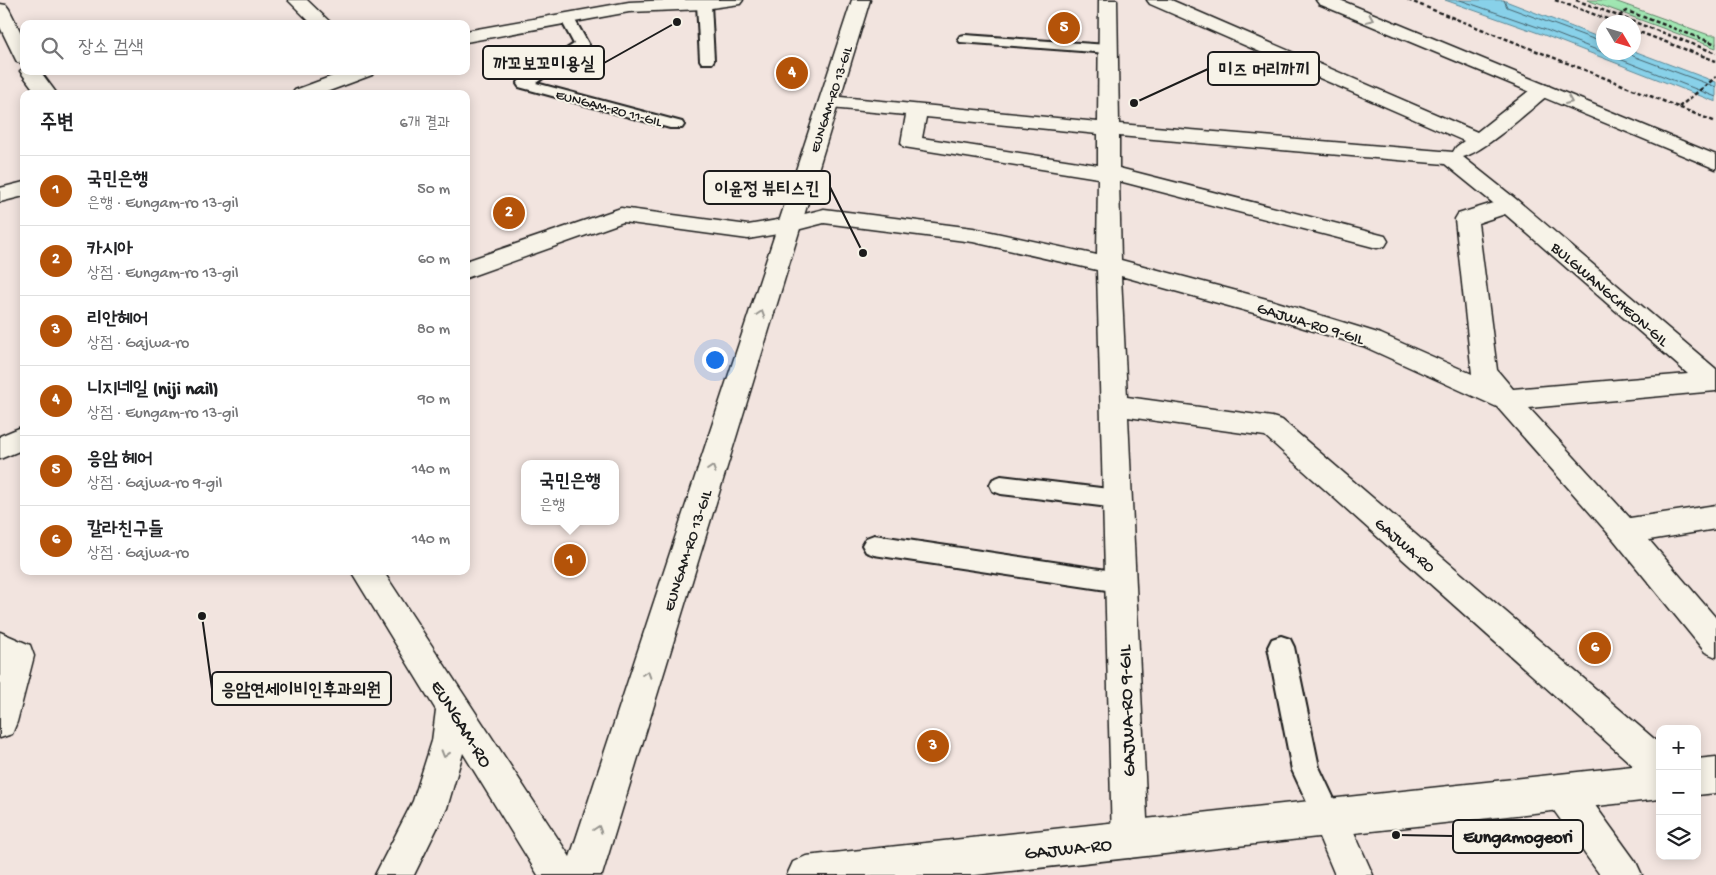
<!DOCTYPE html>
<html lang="ko">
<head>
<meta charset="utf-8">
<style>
  body { margin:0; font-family:"Gochi Hand","Poor Story",sans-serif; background:#f6f6f6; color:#202124 }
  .controls { position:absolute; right:15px; bottom:15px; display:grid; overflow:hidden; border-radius:10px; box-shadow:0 2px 12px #0003 }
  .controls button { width:45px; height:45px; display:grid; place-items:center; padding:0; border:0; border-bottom:1px solid #e0e0e0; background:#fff; color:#202124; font:25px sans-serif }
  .compass { position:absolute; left:1596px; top:15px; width:45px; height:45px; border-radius:50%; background:#fff; box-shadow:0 2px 12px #0003; rotate:128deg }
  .you { position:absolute; left:714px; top:359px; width:18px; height:18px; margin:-12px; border:4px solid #fff; border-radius:50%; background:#1a73e8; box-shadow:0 0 0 8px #1a73e833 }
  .badge { display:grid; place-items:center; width:32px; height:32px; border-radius:50%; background:#b45309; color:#fff; font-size:16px; font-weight:700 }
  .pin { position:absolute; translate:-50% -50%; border:2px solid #fff; box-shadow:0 1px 5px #0006 }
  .popup { position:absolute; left:521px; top:460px; width:98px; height:65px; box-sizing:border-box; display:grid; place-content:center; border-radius:10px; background:#fff; filter:drop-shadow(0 1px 4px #0005); font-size:16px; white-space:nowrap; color:#757577 }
  .popup b { font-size:19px; color:#202124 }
  .popup::after { content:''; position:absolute; left:50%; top:100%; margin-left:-10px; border:10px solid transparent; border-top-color:#fff }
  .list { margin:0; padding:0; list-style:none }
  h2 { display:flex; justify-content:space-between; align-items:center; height:65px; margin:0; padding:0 20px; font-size:21px }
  h2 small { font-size:16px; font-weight:400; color:#757577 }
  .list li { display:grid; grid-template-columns:32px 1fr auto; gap:15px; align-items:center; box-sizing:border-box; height:70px; padding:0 20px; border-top:1px solid #e0e0e0 }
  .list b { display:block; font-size:19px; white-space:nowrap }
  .list p { margin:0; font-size:16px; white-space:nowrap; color:#757577 }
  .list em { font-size:16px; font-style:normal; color:#757577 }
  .icon { flex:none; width:28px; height:28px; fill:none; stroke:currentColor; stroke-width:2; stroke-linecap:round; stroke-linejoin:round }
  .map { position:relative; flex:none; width:1716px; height:875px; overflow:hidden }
  .search { position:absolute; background:#fff; box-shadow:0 2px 12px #0003; left:20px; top:20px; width:450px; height:55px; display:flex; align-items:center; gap:12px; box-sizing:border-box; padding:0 18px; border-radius:10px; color:#757577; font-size:19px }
  .panel { position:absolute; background:#fff; box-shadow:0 2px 12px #0003; left:20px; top:90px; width:450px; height:485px; border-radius:10px }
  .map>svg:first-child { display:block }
  .green { fill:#a0e6b2; stroke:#5e8167 }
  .water { fill:#88d1e9; stroke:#5d8997 }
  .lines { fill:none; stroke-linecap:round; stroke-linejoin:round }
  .shore { stroke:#47646e; stroke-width:1 }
  .lane-casing { stroke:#1c1c1c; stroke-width:4 }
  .street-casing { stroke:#1c1c1c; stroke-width:3 }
  .secondary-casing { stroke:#1c1c1c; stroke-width:3 }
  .path { stroke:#1c1c1c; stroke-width:2.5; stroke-dasharray:4 2.5; stroke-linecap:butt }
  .lane { fill:#f7f3e8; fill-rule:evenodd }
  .street { fill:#f7f3e8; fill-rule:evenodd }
  .secondary { fill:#f7f3e8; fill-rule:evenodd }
  .oneway { stroke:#94928c }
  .labels { text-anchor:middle; stroke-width:4; stroke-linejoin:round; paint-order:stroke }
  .far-street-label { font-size:14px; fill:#1c1c1c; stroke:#f7f3e8 }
  .street-label { font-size:16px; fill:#1c1c1c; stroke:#f7f3e8 }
  .near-street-label { font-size:19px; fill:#1c1c1c; stroke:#f7f3e8 }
  .leader { fill:none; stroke:#1c1c1c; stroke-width:2 }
  .callout-dot { fill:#1c1c1c; stroke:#f7f3e8; stroke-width:2 }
  .callout { fill:#f7f3e8; stroke:#1c1c1c; stroke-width:2 }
  .callout-label { font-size:18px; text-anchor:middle; font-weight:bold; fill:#1c1c1c }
</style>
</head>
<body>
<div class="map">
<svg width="1716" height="875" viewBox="0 0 1716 875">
  <rect width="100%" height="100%" fill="#f2e4df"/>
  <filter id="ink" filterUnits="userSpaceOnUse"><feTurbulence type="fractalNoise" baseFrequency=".02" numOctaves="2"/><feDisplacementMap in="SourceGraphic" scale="10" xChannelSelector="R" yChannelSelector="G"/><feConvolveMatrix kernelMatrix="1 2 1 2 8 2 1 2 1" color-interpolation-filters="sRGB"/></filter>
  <g filter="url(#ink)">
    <path class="green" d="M1587,0H1612L1709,35H1716V48Z"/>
    <path class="water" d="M1445,0H1503L1603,39L1604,52H1634V51L1716,82V102L1544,35Z"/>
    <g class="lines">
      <path class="shore" d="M1460,0L1546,30L1716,97
        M1504,0L1507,7L1604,43
        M1629,52L1633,56L1716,87"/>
      <defs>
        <path id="lane" d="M704,0L711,4L714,60L712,63H702L700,60L697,4Z
          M567,14L572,15L589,45L536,83L682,122L684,125L682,128H670L519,87L517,84L519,81L574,44L560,18Z
          M965,35L1108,45L1113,46L1115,49L1113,52L1108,53L960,42L958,39L960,36Z
          M1001,476L1117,490L1125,493L1128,499L1125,505L1117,508L1001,494L993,491L990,485L993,479Z
          M874,535L1120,572L1128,575L1132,582L1128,589L1120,592L874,555L866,552L862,545L866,538Z
          M1281,636L1290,639L1294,647L1319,767L1343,818L1339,828L1329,832L1319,828L1292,770L1268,647L1272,639Z"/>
        <path id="street" d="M288,0H307L332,24H312Z
          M1099,0H1117L1119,124L1453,152L1456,147L1464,141L1150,4L1147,0H1171L1477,132L1535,86L1542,84L1549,86L1552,90L1549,94C1530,110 1484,152 1463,157L1517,200L1716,369V391L1529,408L1630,518L1716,505V529L1649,540L1716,618V657L1705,652L1614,540L1497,407L1363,346L1268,317L1121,276L1127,397L1272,417L1282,420L1660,744V784L1648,779L1265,436L1128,417L1148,840L1143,853L1130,858L1117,853L1112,840L1097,270L973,242L824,223L789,232L748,239L623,222L466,278V261L621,208L748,225L789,218L824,209L973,228L1097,255L1098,178L904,147L901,143L906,115L830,108L823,106L820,102L823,98L830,96L1098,122ZM926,117L1098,134V165L922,138ZM1119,136L1445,164L1493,203L1458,214L1455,219L1472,374L1381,334L1274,301L1121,260L1119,181L1377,248L1385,246L1388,241L1385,236L1119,168ZM1505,214L1688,374L1513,389L1497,370L1478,223Z
          M24,182V196L0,202V188Z
          M24,426V449L0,459V436Z
          M0,632L30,645L34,656L17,722L12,734L0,738Z
          M1563,774L1576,779L1636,862L1642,875H1600L1550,805L1545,792L1550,779Z
          M1329,800L1342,805L1373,875H1335L1311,818L1316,805Z"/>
        <path id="secondary" d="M673,0H743L740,4L704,9L629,12L466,42V31L629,2Z
          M852,0H870L602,875H538L463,753L447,808L414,875H375L413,801L432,741L436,710L351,571H383L570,857Z
          M1316,0H1340L1716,155V169L1319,4Z
          M0,4L6,5L9,9L24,39V64L17,62L15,58L0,27Z
          M24,67V71H40L57,94H37L20,71Z
          M346,71H374L372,75L321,94H292L295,90Z
          M1716,757V793L1697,795V759Z
          M1660,763V799L975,875H787L793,862L806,856Z"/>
      </defs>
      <use href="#lane" class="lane-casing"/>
      <use href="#street" class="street-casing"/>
      <use href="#secondary" class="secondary-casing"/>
      <path class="path" d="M1408,0L1716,122
        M1555,0L1615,22
        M1576,0L1716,53
        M1619,16L1627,11L1716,44
        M1634,30L1716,61
        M1679,107L1716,77"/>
      <use href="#lane" class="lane"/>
      <use href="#street" class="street"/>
      <use href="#secondary" class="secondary"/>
    </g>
    <defs><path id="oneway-chevron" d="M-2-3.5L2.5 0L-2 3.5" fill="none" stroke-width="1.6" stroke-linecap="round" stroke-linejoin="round" transform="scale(1.25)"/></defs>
    <g class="oneway">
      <use href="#oneway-chevron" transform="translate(1370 19) rotate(23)"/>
      <use href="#oneway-chevron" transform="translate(1569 101) rotate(23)"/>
      <use href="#oneway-chevron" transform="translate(761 314) rotate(-72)"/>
      <use href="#oneway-chevron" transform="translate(712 469) rotate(-72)"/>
      <use href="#oneway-chevron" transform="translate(647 674) rotate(-72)"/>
      <use href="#oneway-chevron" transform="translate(445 754) rotate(107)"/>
      <use href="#oneway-chevron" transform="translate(598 829) rotate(-72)"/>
    </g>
  </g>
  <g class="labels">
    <g class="far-street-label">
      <text transform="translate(830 99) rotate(-72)" y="5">EUNGAM-RO 13-GIL</text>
      <text transform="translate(609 107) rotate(15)" y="5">EUNGAM-RO 11-GIL</text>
    </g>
    <g class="street-label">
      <text transform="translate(1611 293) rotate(41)" y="6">BULGWANGCHEON-GIL</text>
      <text transform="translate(1311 322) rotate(17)" y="6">GAJWA-RO 9-GIL</text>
      <text transform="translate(1406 544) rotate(41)" y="6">GAJWA-RO</text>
      <text transform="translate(686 550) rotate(-72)" y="6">EUNGAM-RO 13-GIL</text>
    </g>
    <g class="near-street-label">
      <text transform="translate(1125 711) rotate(-92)" y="7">GAJWA-RO 9-GIL</text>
      <text transform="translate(463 723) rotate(58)" y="7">EUNGAM-RO</text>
      <text transform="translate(1068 847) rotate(-6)" y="7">GAJWA-RO</text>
    </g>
  </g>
  <path class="leader" d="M677 22L604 63M1134 103L1208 69M863 253L830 187M202 616L212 689M1396 835L1453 836"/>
  <g class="callout-dot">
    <circle cx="677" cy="22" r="5"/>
    <circle cx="1134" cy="103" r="5"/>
    <circle cx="863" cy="253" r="5"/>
    <circle cx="202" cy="616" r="5"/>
    <circle cx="1396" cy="835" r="5"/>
  </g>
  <g class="callout">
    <rect x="483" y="46" width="121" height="33" rx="5"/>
    <rect x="1208" y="52" width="111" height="33" rx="5"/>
    <rect x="704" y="171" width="126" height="33" rx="5"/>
    <rect x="212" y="672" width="179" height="33" rx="5"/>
    <rect x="1453" y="820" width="130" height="33" rx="5"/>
  </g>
  <g class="callout-label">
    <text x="544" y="69">까꼬보꼬미용실</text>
    <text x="1264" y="75">미즈 머리까끼</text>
    <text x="767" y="194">이윤정 뷰티스킨</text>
    <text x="301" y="695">응암연세이비인후과의원</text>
    <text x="1518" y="842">Eungamogeori</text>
  </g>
</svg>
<div class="controls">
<button>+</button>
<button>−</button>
<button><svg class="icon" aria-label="layers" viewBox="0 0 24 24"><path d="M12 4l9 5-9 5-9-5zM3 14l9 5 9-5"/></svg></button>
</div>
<svg class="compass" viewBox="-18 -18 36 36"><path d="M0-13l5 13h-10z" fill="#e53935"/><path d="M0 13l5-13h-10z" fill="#757577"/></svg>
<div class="you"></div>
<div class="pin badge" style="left:570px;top:560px">1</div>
<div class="popup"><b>국민은행</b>은행</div>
<div class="pin badge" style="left:509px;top:213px">2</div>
<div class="pin badge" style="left:933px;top:746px">3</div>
<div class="pin badge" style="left:792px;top:73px">4</div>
<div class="pin badge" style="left:1064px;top:28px">5</div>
<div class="pin badge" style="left:1595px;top:648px">6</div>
<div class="search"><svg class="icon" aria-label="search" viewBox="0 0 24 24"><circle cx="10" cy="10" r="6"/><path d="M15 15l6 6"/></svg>장소 검색</div>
<section class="panel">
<h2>주변<small>6개 결과</small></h2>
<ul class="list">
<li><span class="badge">1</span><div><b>국민은행</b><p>은행 · Eungam-ro 13-gil</p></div><em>50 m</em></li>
<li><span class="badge">2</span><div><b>카시아</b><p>상점 · Eungam-ro 13-gil</p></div><em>60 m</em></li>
<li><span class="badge">3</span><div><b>리안헤어</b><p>상점 · Gajwa-ro</p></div><em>80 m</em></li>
<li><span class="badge">4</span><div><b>니지네일 (niji nail)</b><p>상점 · Eungam-ro 13-gil</p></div><em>90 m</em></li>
<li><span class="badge">5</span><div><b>응암 헤어</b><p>상점 · Gajwa-ro 9-gil</p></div><em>140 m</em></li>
<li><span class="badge">6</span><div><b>칼라친구들</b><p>상점 · Gajwa-ro</p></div><em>140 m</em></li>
</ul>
</section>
</div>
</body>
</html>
